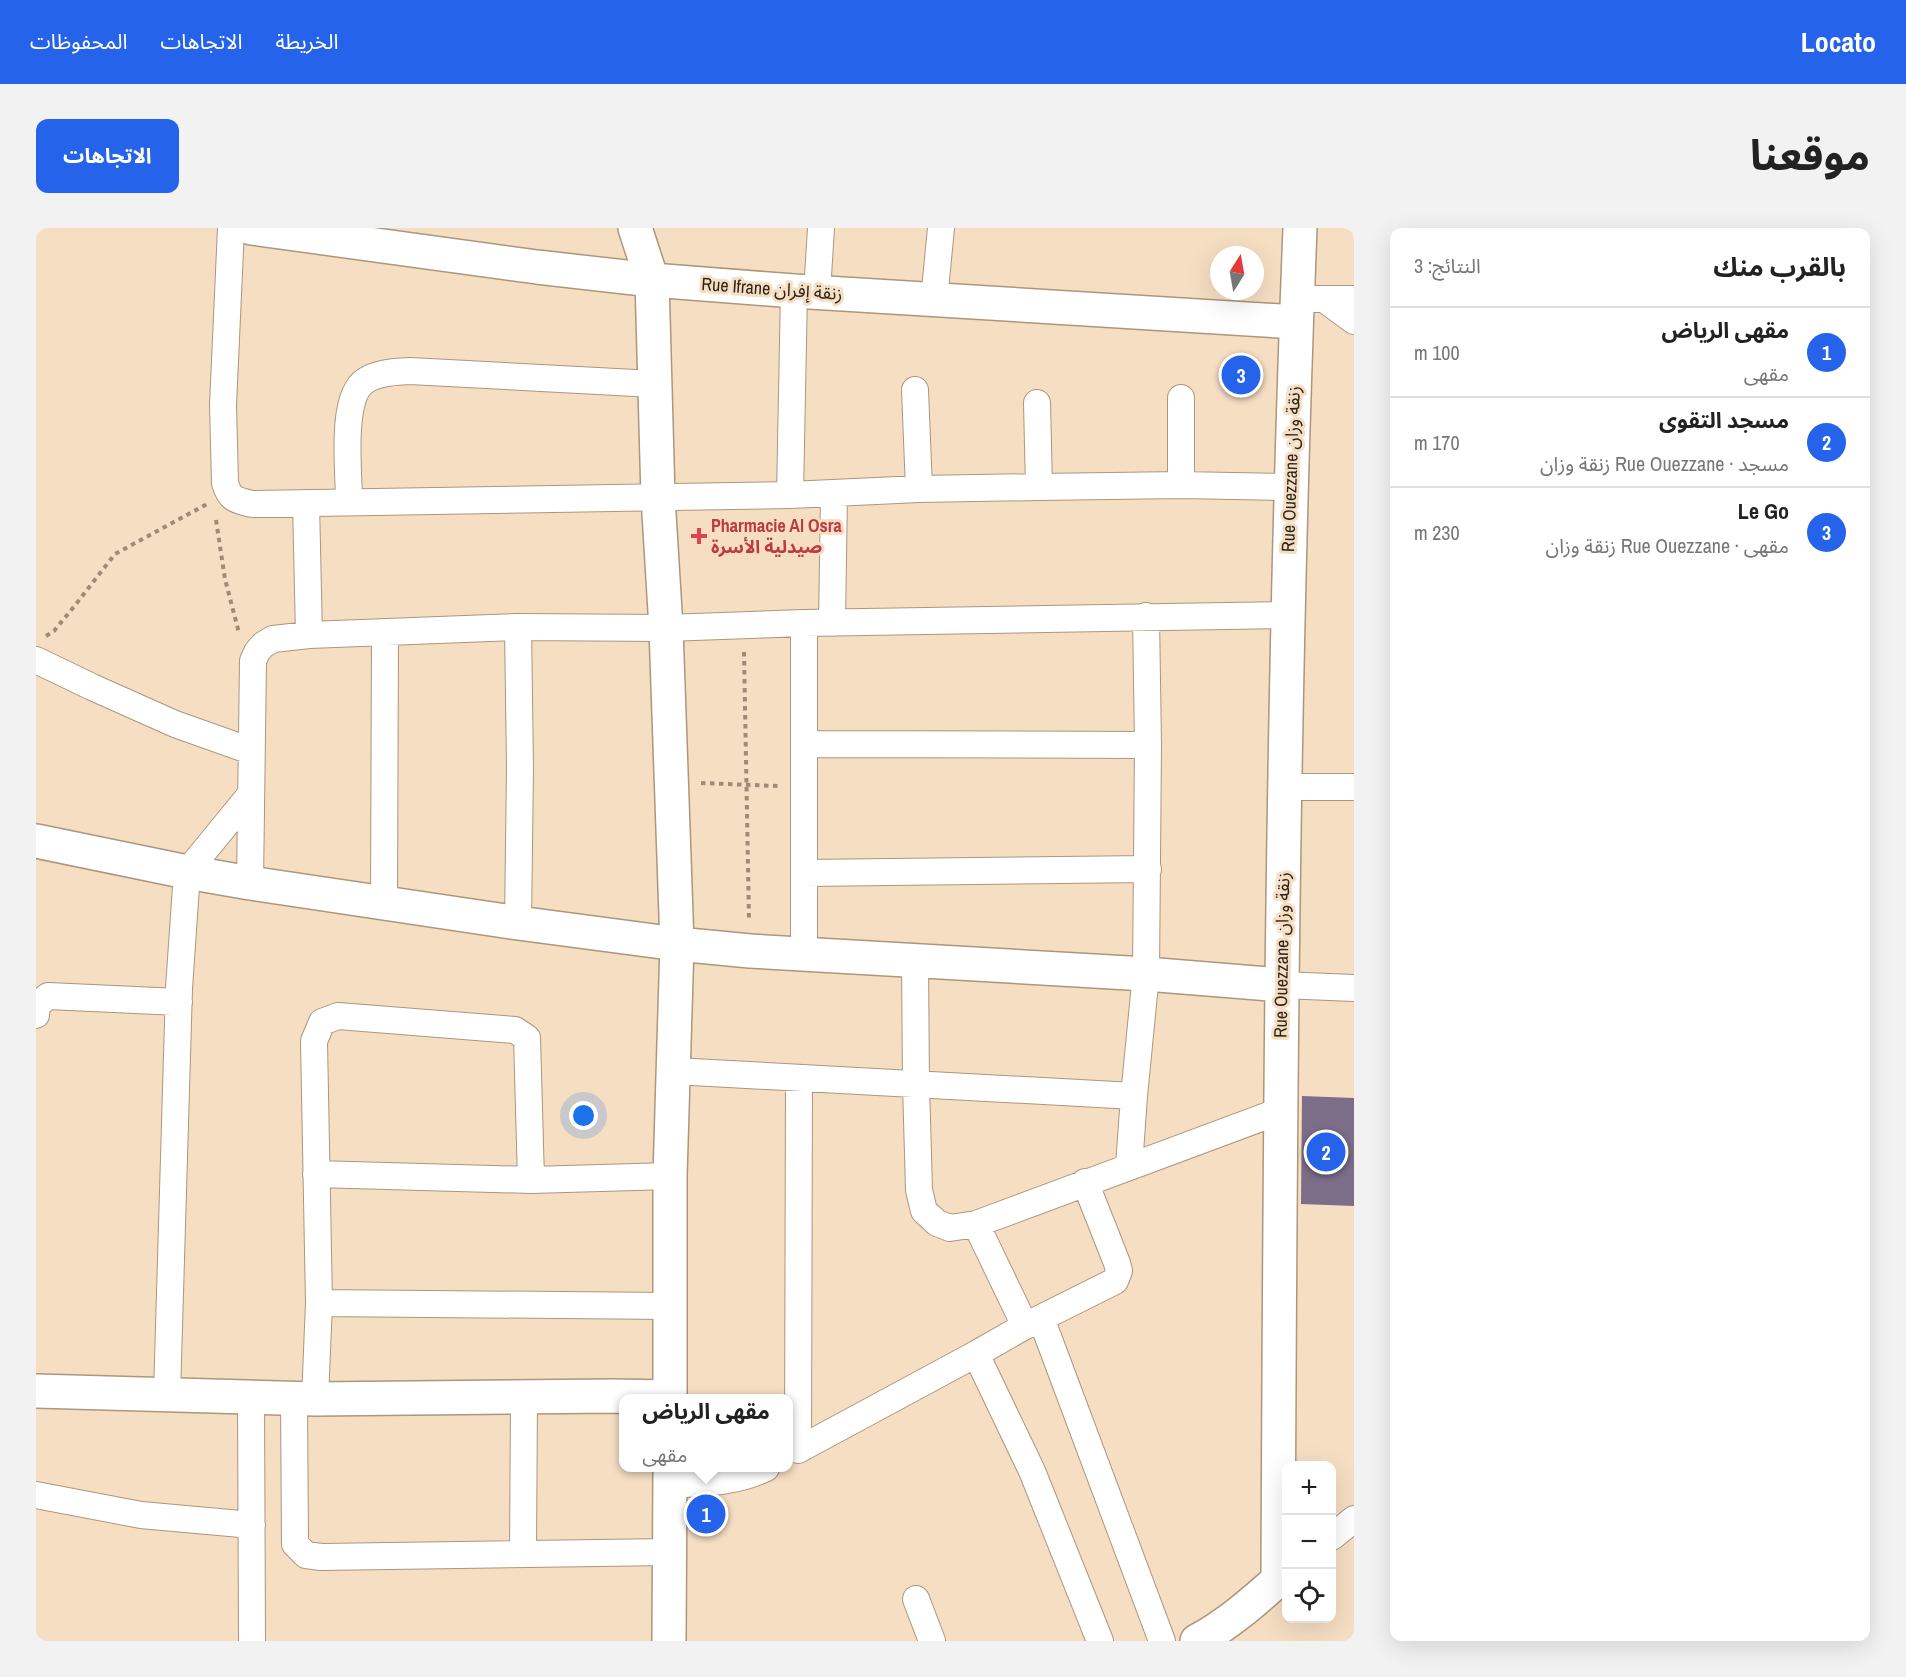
<!DOCTYPE html>
<html lang="ar">
<head>
<meta charset="utf-8">
<style>
  body { margin:0; font-family:"Archivo Narrow","Noto Sans Arabic",sans-serif; background:#f2f2f2; color:#222; direction:rtl }
  .controls { position:absolute; right:18px; bottom:18px; display:grid; overflow:hidden; border-radius:12px; box-shadow:0 6px 24px #0002 }
  .controls button { width:54px; height:54px; display:grid; place-items:center; padding:0; border:0; border-bottom:2px solid #e0e0e0; background:#fff; color:#222; font:30px sans-serif }
  .compass { position:absolute; left:1174px; top:18px; width:54px; height:54px; border-radius:50%; background:#fff; box-shadow:0 6px 24px #0002; rotate:11deg }
  .you { position:absolute; left:548px; top:888px; width:21px; height:21px; margin:-15px; border:4px solid #fff; border-radius:50%; background:#1a73e8; box-shadow:0 0 0 9px #1a73e833 }
  .badge { display:grid; place-items:center; width:39px; height:39px; border-radius:50%; background:#2563eb; color:#fff; font-size:20px; font-weight:700 }
  .pin { position:absolute; translate:-50% -50%; border:3px solid #fff; box-shadow:0 2px 6px #0006 }
  .popup { position:absolute; left:583px; top:1166px; width:174px; height:78px; box-sizing:border-box; display:grid; place-content:center; border-radius:12px; background:#fff; filter:drop-shadow(0 2px 4px #0005); font-size:20px; white-space:nowrap; color:#767676 }
  .popup b { font-size:22px; color:#222 }
  .popup::after { content:''; position:absolute; left:50%; top:100%; margin-left:-12px; border:12px solid transparent; border-top-color:#fff }
  .list { margin:0; padding:0; list-style:none }
  h2 { display:flex; justify-content:space-between; align-items:center; height:78px; margin:0; padding:0 24px; font-size:26px }
  h2 small { font-size:20px; font-weight:400; color:#767676 }
  .list li { display:grid; grid-template-columns:39px 1fr auto; gap:18px; align-items:center; box-sizing:border-box; height:90px; padding:0 24px; border-top:2px solid #e0e0e0 }
  .list b { display:block; font-size:22px; white-space:nowrap }
  .list p { margin:0; font-size:20px; white-space:nowrap; color:#767676 }
  .list em { font-size:20px; font-style:normal; color:#767676 }
  .icon { flex:none; width:33px; height:33px; fill:none; stroke:currentColor; stroke-width:2; stroke-linecap:round; stroke-linejoin:round }
  .map { position:relative; flex:none; width:1318px; height:1413px; overflow:hidden; direction:ltr; border-radius:12px }
  header { display:flex; align-items:center; gap:36px; box-sizing:border-box; height:84px; padding:0 30px; background:#2563eb; color:#fff }
  header strong { font-size:28px }
  nav { display:flex; gap:33px; margin-inline-start:auto; font-size:21px }
  .intro { display:flex; align-items:center; justify-content:space-between; box-sizing:border-box; height:144px; padding:0 36px }
  h1 { margin:0; font-size:42px }
  .button { padding:15px 27px; border-radius:12px; background:#2563eb; color:#fff; font-size:21px; font-weight:700 }
  main { display:flex; gap:36px; padding:0 36px }
  aside { flex:1; background:#fff; border-radius:12px; box-shadow:0 6px 24px #0002 }
  .map>svg:first-child { display:block }
  .building { fill:#7c6e89 }
  .lines { fill:none; stroke-linecap:round; stroke-linejoin:round }
  .street-casing { stroke:#ac967c; stroke-width:28 }
  .secondary-casing { stroke:#ac967c; stroke-width:36 }
  .path { stroke:#9d8b78; stroke-width:4; stroke-dasharray:4.5 4.5; stroke-linecap:butt }
  .street { stroke:#fff; stroke-width:26 }
  .secondary { stroke:#fff; stroke-width:33 }
  .health-dot { fill:#e0444e; stroke:#f6dec3; stroke-width:2 }
  .labels { text-anchor:middle; stroke-width:6; stroke-linejoin:round; paint-order:stroke }
  .street-label { font-size:18px; fill:#2e251b; stroke:#f6dec3 }
  .health-label { font-size:18px; font-weight:bold; fill:#be3a42; stroke:#f6dec3; text-anchor:start }
</style>
</head>
<body>
<header>
<strong>Locato</strong>
<nav><a>الخريطة</a><a>الاتجاهات</a><a>المحفوظات</a></nav>
</header>
<div class="intro"><h1>موقعنا</h1><a class="button">الاتجاهات</a></div>
<main>
<aside>
<h2>بالقرب منك<small>النتائج: 3</small></h2>
<ul class="list">
<li><span class="badge">1</span><div><b>مقهى الرياض</b><p>مقهى</p></div><em>100 m</em></li>
<li><span class="badge">2</span><div><b>مسجد التقوى</b><p>مسجد · Rue Ouezzane زنقة وزان</p></div><em>170 m</em></li>
<li><span class="badge">3</span><div><b>Le Go</b><p>مقهى · Rue Ouezzane زنقة وزان</p></div><em>230 m</em></li>
</ul>
</aside>
<div class="map">
<svg width="1318" height="1413" viewBox="0 0 1318 1413">
  <rect width="100%" height="100%" fill="#f6dec3"/>
  <path class="building" d="M1266,868L1318,870V978L1265,976Z"/>
  <g class="lines">
    <defs>
      <path id="street" d="M195,0L187,177L189,255C194,272 200,272 216,276L754,267L883,261L1003,259L1145,257L1254,259
        M781,64L785,0
        M1261,71H1318
        M1288,71L1318,93
        M898,72L905,0
        M879,162L883,261
        M1001,175L1003,259
        M1145,257V170
        M754,267L758,63
        M313,273C313,245 304,169 329,153C342,144 360,144 374,143L618,156
        M270,275L273,407
        M796,395L798,265
        M0,432L56,459L139,496L215,523
        M768,516L1112,517L1110,388
        M1250,559H1318
        M768,645L1112,641
        M214,655L217,433L221,424L227,417L237,411L273,407L482,399L630,400L768,395L1251,387
        M348,674L349,404
        M482,695L484,540L482,399
        M768,726V395
        M879,733L880,856L883,962L888,983L901,995L914,1000L940,996L1244,883
        M1245,757L1318,760
        M0,787L1,777L12,768L143,774
        M638,843L1098,868L1093,938
        M763,850L762,1222L940,1126L989,1098L940,996
        M1098,868L1110,746L1112,517
        M280,946L495,952L634,948
        M283,1075L634,1078
        M1005,1090L1126,1413
        M989,1098L1079,1053L1083,1043L1081,1035L1049,954
        M940,1126L996,1243L1064,1413
        M131,1167L143,760L151,644L214,567
        M215,1170L216,1413
        M258,1170L259,1316L270,1327L285,1329L634,1324
        M279,1171L283,1075L278,813L286,794L302,788L479,802L491,810L495,952
        M634,1257C666,1255 701,1255 730,1240
        M0,1267L105,1287L216,1297
        M1296,1309L1318,1291
        M487,1326L488,1169
        M880,1371L896,1413"/>
      <path id="secondary" d="M215,0L501,39L616,52L758,63L1260,94
        M599,0L616,52L622,269L630,400L641,716L634,948V1170
        M0,613L151,644L214,655L482,695L641,716L714,723L1110,746L1245,757
        M0,1163L279,1171L578,1168L634,1169
        M633,1413L634,1240
        M1161,1413C1191,1397 1216,1375 1242,1352C1244,901 1246,451 1264,0"/>
    </defs>
    <use href="#street" class="street-casing"/>
    <use href="#secondary" class="secondary-casing"/>
    <path class="path" d="M180,292L189,351L203,405
      M10,408L18,403L40,376L79,326L171,276
      M708,424L713,692
      M665,555L742,558"/>
    <use href="#street" class="street"/>
    <use href="#secondary" class="secondary"/>
  </g>
  <path class="health-dot" d="M660 299h6v6h6v6h-6v6h-6v-6h-6v-6h6z"/>
  <g class="labels">
    <g class="street-label">
      <text transform="translate(736 61) rotate(4)" y="6">Rue Ifrane زنقة إفران</text>
      <text transform="translate(1255 241) rotate(-88)" y="6">Rue Ouezzane زنقة وزان</text>
      <text transform="translate(1246 727) rotate(-89)" y="6">Rue Ouezzane زنقة وزان</text>
    </g>
    <g class="health-label">
      <text x="675" y="304">Pharmacie Al Osra<tspan x="675" dy="21">صيدلية الأسرة</tspan></text>
    </g>
  </g>
</svg>
<div class="controls">
<button>+</button>
<button>−</button>
<button><svg class="icon" aria-label="locate" viewBox="0 0 24 24"><circle cx="12" cy="12" r="6"/><path d="M12 2v4M12 18v4M2 12h4M18 12h4"/></svg></button>
</div>
<svg class="compass" viewBox="-18 -18 36 36"><path d="M0-13l5 13h-10z" fill="#e53935"/><path d="M0 13l5-13h-10z" fill="#767676"/></svg>
<div class="you"></div>
<div class="pin badge" style="left:670px;top:1286px">1</div>
<div class="popup"><b>مقهى الرياض</b>مقهى</div>
<div class="pin badge" style="left:1290px;top:924px">2</div>
<div class="pin badge" style="left:1205px;top:147px">3</div>
</div>
</main>
</body>
</html>
